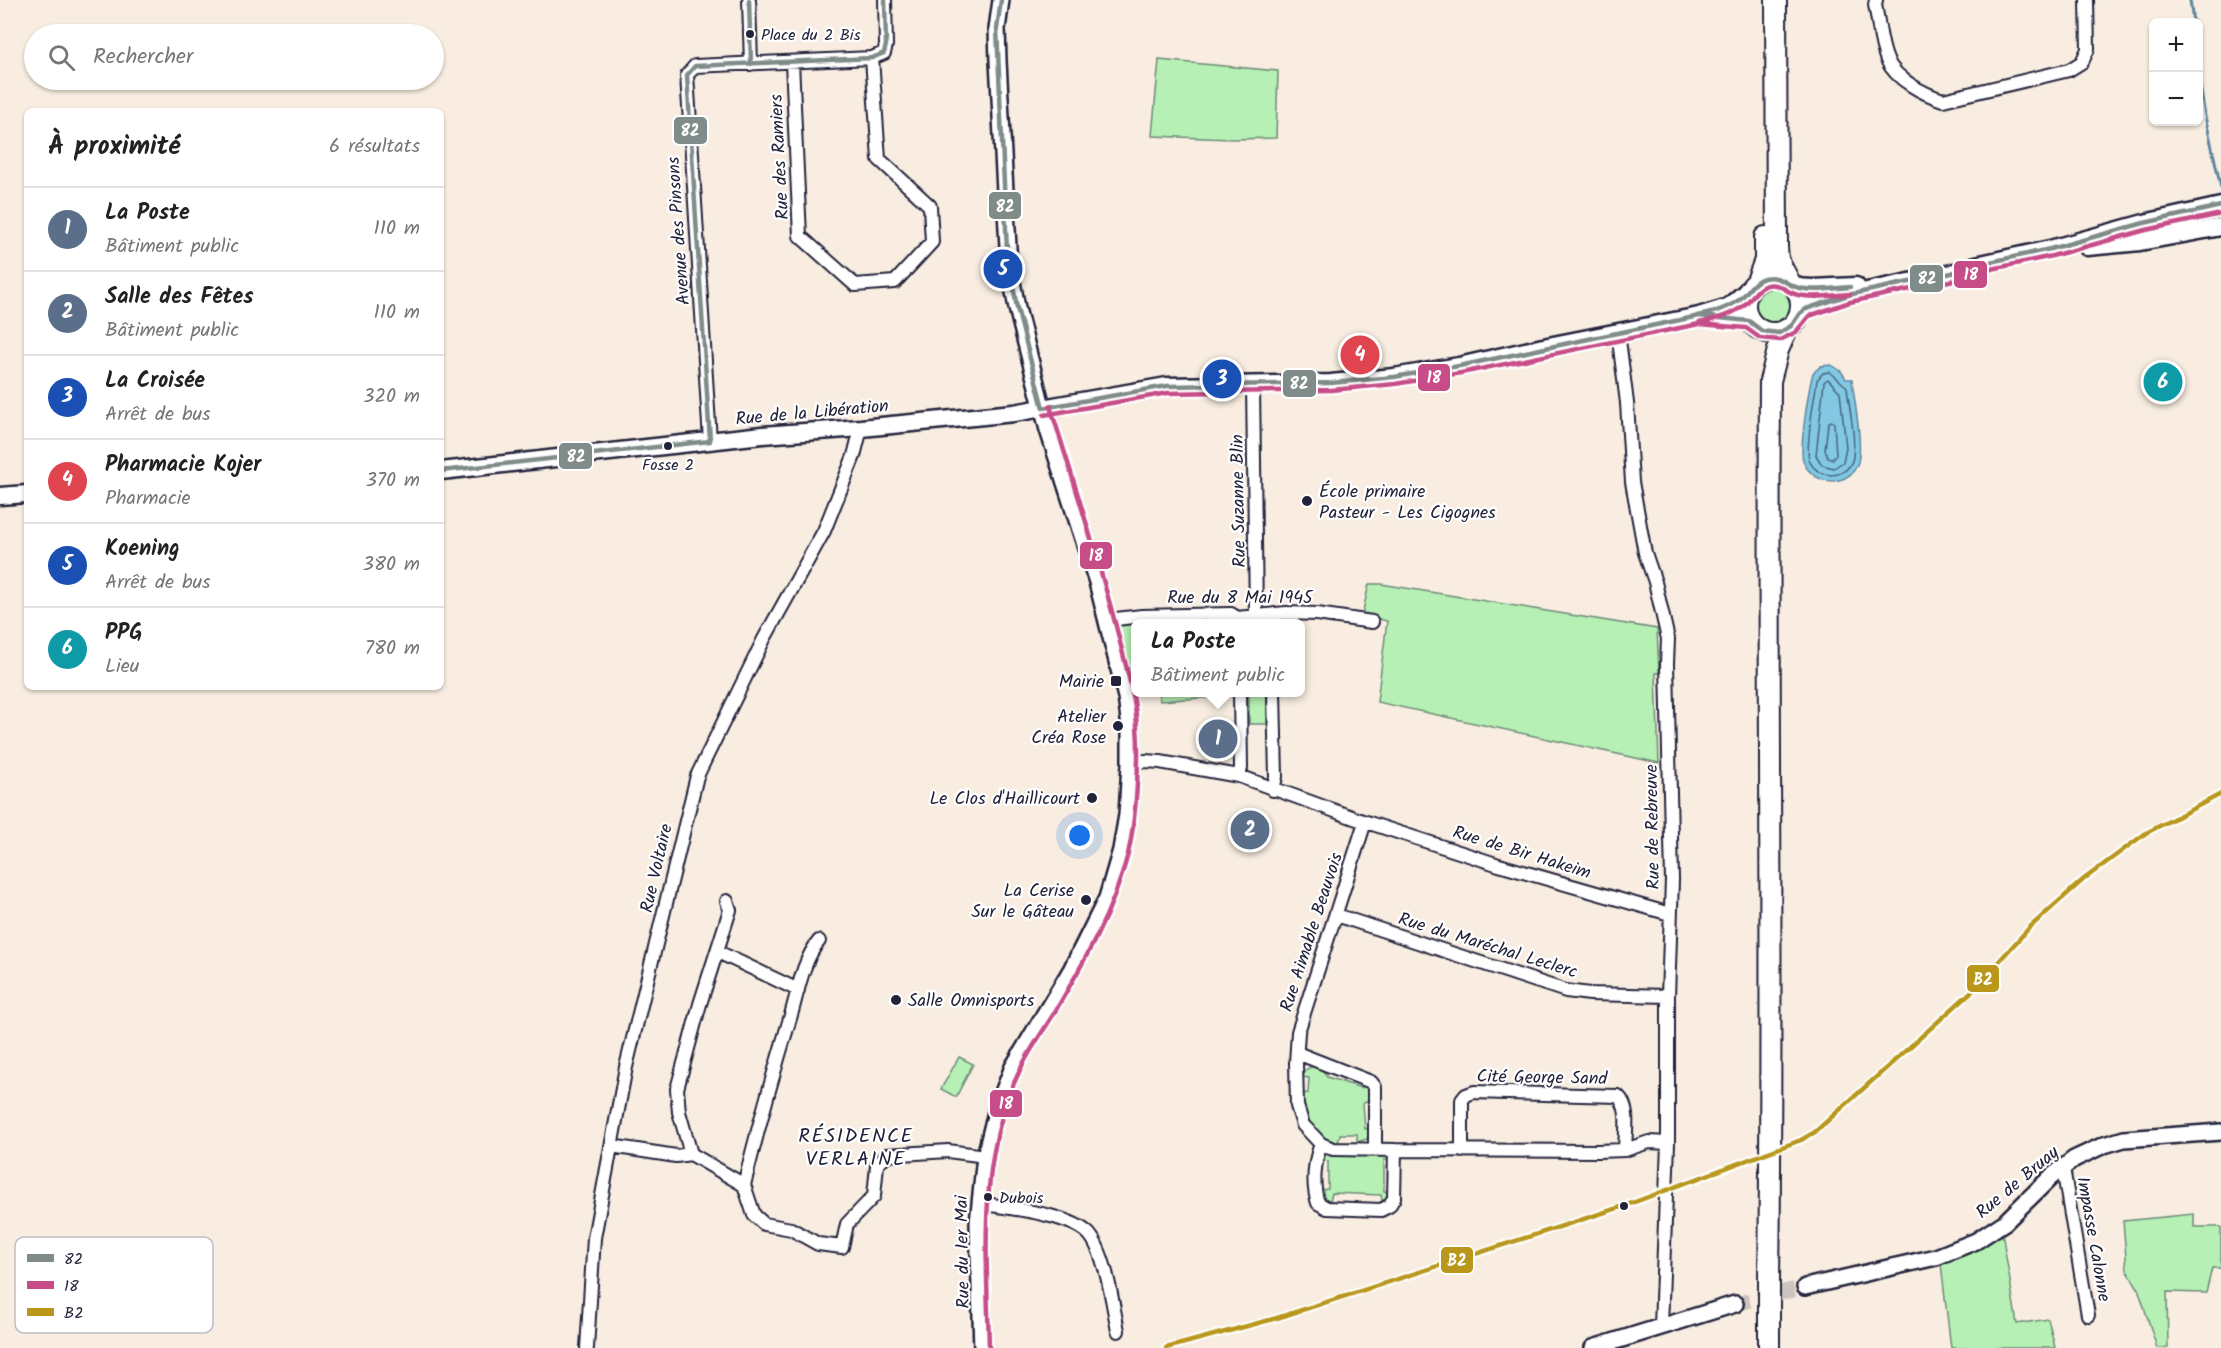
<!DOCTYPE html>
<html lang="fr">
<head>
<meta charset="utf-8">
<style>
  body { margin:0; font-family:Kalam,sans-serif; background:#f6f6f6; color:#222 }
  .controls { position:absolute; right:18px; top:18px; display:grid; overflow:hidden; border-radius:9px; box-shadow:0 2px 4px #0004 }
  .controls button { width:54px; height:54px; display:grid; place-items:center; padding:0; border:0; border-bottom:2px solid #e0e0e0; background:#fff; color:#222; font:30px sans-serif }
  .you { position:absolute; left:1080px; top:836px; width:21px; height:21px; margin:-15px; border:4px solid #fff; border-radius:50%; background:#1a73e8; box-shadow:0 0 0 9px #1a73e833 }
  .badge { display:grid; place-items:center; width:39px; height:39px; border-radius:50%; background:#d93025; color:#fff; font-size:20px; font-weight:700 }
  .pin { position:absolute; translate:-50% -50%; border:3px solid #fff; box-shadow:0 2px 6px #0006 }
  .popup { position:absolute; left:1131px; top:619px; width:174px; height:78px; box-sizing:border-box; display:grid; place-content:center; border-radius:9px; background:#fff; filter:drop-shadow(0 2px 4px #0005); font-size:20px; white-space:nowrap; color:#767676 }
  .popup b { font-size:22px; color:#222 }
  .popup::after { content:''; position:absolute; left:50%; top:100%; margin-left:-12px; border:12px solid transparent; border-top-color:#fff }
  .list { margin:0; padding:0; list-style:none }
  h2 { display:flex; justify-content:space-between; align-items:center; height:78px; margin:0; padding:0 24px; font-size:26px }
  h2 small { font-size:20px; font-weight:400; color:#767676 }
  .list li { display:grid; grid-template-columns:39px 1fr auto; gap:18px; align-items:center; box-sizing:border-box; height:84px; padding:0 24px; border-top:2px solid #e0e0e0 }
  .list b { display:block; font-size:22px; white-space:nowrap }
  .list p { margin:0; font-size:20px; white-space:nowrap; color:#767676 }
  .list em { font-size:20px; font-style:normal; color:#767676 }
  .icon { flex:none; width:33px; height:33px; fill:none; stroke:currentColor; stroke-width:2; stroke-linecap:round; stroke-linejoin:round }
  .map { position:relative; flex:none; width:2221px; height:1348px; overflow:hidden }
  .search { position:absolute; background:#fff; box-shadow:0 2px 4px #0004; left:24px; top:24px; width:420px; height:66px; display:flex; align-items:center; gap:15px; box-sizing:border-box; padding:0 21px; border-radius:33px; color:#767676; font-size:22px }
  .panel { position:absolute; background:#fff; box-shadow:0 2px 4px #0004; left:24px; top:108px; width:420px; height:582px; border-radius:9px }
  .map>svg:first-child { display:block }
  .green { fill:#b6f0b4; stroke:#6c8978; stroke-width:1.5 }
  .water { fill:#82c8e3; stroke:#5c86a0; stroke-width:1.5 }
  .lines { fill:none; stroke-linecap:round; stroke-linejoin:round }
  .shore { stroke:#48647e; stroke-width:1.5 }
  .stream { stroke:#5c86a0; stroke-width:3 }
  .tertiary-tunnel { stroke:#cdc4bf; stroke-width:15; stroke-dasharray:15 8; stroke-linecap:butt }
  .minor-casing { stroke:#22223b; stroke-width:16 }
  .tertiary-casing { stroke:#22223b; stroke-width:20 }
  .secondary-casing { stroke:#22223b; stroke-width:21 }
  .primary-casing { stroke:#22223b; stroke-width:24 }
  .minor { stroke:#fff; stroke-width:12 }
  .tertiary { stroke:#fff; stroke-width:15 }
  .secondary { stroke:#fff; stroke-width:16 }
  .primary { stroke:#fff; stroke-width:20 }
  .primary-bridge-casing { stroke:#22223b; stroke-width:24; stroke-linecap:butt }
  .primary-bridge { stroke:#fff; stroke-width:20 }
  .bus-1-casing { stroke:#fff; stroke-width:9 }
  .bus-2-casing { stroke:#fff; stroke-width:9 }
  .bus-3-casing { stroke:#fff; stroke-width:9 }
  .bus-1 { stroke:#808c89; stroke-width:4.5 }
  .bus-2 { stroke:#c74d88; stroke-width:4.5 }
  .bus-3 { stroke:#b9971a; stroke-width:4.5 }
  .bus-dot { fill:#22223b; stroke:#fff; stroke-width:2 }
  .labels { text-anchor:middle; stroke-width:4.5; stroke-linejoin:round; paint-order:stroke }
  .bus-label { font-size:16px; fill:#22223b; stroke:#fff; text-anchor:start }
  .street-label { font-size:18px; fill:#22223b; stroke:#fff }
  .poi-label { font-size:18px; fill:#22223b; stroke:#fff; text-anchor:end }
  .neighbourhood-label { font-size:20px; letter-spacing:1.5px; fill:#22223b; stroke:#fff }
  .key { fill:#fff; stroke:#bdbdc4; stroke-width:1.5 }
  .key-label { font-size:16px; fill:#22223b }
  .line-badge { stroke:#fff; stroke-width:2 }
  .badge-label { font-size:16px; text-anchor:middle; font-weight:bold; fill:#fff }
</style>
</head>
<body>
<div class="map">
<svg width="2221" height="1348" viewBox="0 0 2221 1348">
  <rect width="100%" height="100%" fill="#f8ede0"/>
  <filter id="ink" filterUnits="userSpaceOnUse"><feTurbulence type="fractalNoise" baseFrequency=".0167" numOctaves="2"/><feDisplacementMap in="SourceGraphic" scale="12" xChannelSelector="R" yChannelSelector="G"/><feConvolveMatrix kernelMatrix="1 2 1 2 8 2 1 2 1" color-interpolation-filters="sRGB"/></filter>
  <g filter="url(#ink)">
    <path class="green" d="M1159,60L1278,71L1276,138L1233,139L1152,136Z
      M1752 304a20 20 0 1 1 40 0a20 20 0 1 1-40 0Z
      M1369,584H1381L1657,629L1659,673H1656L1659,763L1377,702L1387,621L1362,615Z
      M1196,620V623L1136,624L1135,686L1131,687L1118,623Z
      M1158,693H1212V697L1160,701Z
      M1249,693H1267V724H1249Z
      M959,1057L973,1064L956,1097L941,1089Z
      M1315,1064L1321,1067L1327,1077L1361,1088L1362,1082L1368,1085L1372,1097L1363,1104L1365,1129L1371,1127L1367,1139L1357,1142V1134H1340L1338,1143C1309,1134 1306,1121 1300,1094L1308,1093L1309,1078L1302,1077L1304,1071Z
      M1327,1150L1331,1155L1379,1156L1381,1153L1388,1155L1391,1159L1384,1160V1191L1390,1192L1388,1197L1382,1201L1381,1195L1332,1193L1330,1201L1322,1196L1320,1190L1328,1189V1161L1320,1159Z
      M2194,1214V1227H2221V1268H2212L2206,1293L2167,1292L2168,1348H2157L2138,1288L2127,1270L2123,1221Z
      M2002,1232L2017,1324L2048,1319L2055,1348H1951L1941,1264L1974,1249Z"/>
    <path class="water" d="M1831,365L1841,371L1846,379H1852C1854,400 1863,443 1858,462C1850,489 1811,486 1803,460C1799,448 1809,387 1813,373L1821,366Z"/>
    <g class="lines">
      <path class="shore" d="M1830,372L1847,387C1849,409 1856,435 1853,457C1849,480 1816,481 1809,459C1805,444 1815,397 1817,380L1823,373Z
        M1828,379L1840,392L1846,447L1843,462L1834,468L1822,465L1816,455L1824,382Z
        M1831,421L1834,423L1836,455L1833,459L1828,458L1825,450L1828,423Z"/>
      <path class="stream" d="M2190,0L2193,22
        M2198,73L2205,116L2221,188"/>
      <path class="tertiary-tunnel" d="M1735,1304L1805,1287"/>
      <defs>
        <path id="minor" d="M749,0L751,64
          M1876,0L1875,5C1879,23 1880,44 1887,60C1896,80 1924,94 1943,100L2069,70L2082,62L2088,49L2087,0
          M792,62L800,236L855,285L895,282L932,242L930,206L879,159L872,58
          M1618,332L1627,403L1632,482L1645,553L1655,582L1668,639L1667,664L1672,880L1668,996V1143L1661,1326
          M1253,384L1256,617
          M710,441L687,75L695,66L872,58L884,53L886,45L885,0
          M1107,620L1142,616L1231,614L1237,618L1286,613L1317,614L1372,622
          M1130,764L1145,761L1160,762L1239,776L1357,819L1499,865L1670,914
          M1239,776L1241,768L1240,692
          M1273,790L1276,777L1274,692
          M1365,822L1298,1032L1296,1063L1297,1106L1303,1125L1321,1144L1333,1149L1395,1150L1598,1151L1625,1150L1649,1142L1668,1143
          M1336,915L1566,991L1590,994L1668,996
          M718,952L798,990
          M1297,1053L1371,1082L1375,1087V1150
          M1321,1144C1314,1162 1312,1185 1318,1203L1327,1208L1381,1210L1389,1206L1394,1198L1395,1150
          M611,1146L676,1156L691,1154L744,1185L754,1215L764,1224L791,1229L818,1244L842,1247L847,1224L874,1196L877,1165L886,1155L948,1151L985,1156
          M1462,1151V1100L1466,1095L1474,1092L1618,1096C1631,1108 1625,1133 1625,1150
          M691,1154L679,1112L677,1089L700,1004L730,910L727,901
          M2063,1168L2088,1315
          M744,1185C758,1128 774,1071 791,1015C798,991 803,960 819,941
          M979,1203C1007,1208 1070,1214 1089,1234C1106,1253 1113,1306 1118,1331
          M587,1348L594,1238L626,1067L697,776L764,639L824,531L854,456L861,428"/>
        <path id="tertiary" d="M1805,1287L1936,1257L1976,1241L2005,1222L2051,1177L2074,1159L2104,1145L2124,1139L2221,1132
          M982,1348L978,1223L985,1156L997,1108L1013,1067L1071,970L1107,898L1121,850L1127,815L1130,764V727L1126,697L1097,582L1048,430L1017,308L1009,266L998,61L997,29L1001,0
          M1593,1348L1735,1304"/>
        <path id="secondary" d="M2087,247L2140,242L2221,227
          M1795,287L1813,288L1856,286
          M1800,313L1816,305L1848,295L1952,273L1976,265L2050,249L2144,223L2221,206
          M1705,318L1749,321
          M441,471L762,435L861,428L1014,413L1167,386L1331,383L1394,377L1459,366L1543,347L1699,316L1728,307L1748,290
          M0,496L27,494"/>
        <path id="primary" d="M1776,0L1777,247L1778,260L1789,281
          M1745 305a28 28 0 1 1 56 0a28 28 0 1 1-56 0Z
          M1757,281L1765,260V237
          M1769,1279C1773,980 1768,681 1770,381L1778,350L1787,329
          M1769,1348V1310"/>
      </defs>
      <use href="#minor" class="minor-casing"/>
      <use href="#tertiary" class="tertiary-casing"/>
      <use href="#secondary" class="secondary-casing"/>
      <use href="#primary" class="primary-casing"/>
      <use href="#minor" class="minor"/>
      <use href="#tertiary" class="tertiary"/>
      <use href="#secondary" class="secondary"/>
      <use href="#primary" class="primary"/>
      <defs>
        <path id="primary-bridge" d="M1769,1310V1279"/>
      </defs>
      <use href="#primary-bridge" class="primary-bridge-casing"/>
      <use href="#primary-bridge" class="primary-bridge"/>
      <defs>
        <path id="bus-1" d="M749,0L751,64
          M1001,0L997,29L1007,251L1017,308L1043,408
          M1697,316C1712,313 1728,309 1740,299C1748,292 1753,281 1764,278C1779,274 1786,285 1799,288C1815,292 1834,288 1850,287
          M1043,408L1167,386L1331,383L1394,377L1459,366L1699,316L1749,321L1762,331L1779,333L1791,326L1800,313L1806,309L1848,295L1952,273L1976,265L2050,249L2144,223L2221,206
          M710,441L687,75L695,66L872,58L884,53L886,45L885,0
          M441,471L710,441"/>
        <path id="bus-2" d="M1699,323C1714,320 1730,316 1743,306C1751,300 1756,288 1767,285C1779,282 1787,293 1798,295C1815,299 1833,295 1850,294
          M1044,415L1168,393L1331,390L1395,384L1461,373L1699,324L1746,328L1760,338L1780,340L1796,332L1809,316L1850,302L1954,280L1978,272L2052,256L2146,230L2221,214
          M989,1348C987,1255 977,1157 1020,1070C1029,1051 1042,1033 1053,1015C1083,964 1113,912 1128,854C1136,820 1140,761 1137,726C1135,694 1125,664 1118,634C1098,557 1074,482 1050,406"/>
        <path id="bus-3" d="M1166,1348L1277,1318L1624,1206L1801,1140L1815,1132L1971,992L2030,927L2084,879L2146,833L2221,794"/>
      </defs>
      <use href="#bus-1" class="bus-1-casing"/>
      <use href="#bus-2" class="bus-2-casing"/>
      <use href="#bus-3" class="bus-3-casing"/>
      <use href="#bus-1" class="bus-1"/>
      <use href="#bus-2" class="bus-2"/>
      <use href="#bus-3" class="bus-3"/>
    </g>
  </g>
  <g class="bus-dot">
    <circle cx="750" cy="34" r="5"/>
    <circle cx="668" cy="446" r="5"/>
    <circle cx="1307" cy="501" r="6"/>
    <rect x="1110" y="675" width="12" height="12" rx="3"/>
    <circle cx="1118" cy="726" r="6"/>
    <circle cx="1092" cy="798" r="6"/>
    <circle cx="1086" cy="900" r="6"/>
    <circle cx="896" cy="1000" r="6"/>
    <circle cx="988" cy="1197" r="5"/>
    <circle cx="1624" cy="1206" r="5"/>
  </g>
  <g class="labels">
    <g class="bus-label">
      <text x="761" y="40">Place du 2 Bis</text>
      <text x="668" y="470" text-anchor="middle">Fosse 2</text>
      <text x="999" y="1203">Dubois</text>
    </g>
    <g class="street-label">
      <text transform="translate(779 157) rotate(-93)" y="6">Rue des Ramiers</text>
      <text transform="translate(678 231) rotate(-94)" y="6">Avenue des Pinsons</text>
      <text transform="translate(812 412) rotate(-5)" y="6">Rue de la Libération</text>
      <text transform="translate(1238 501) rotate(-91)" y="6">Rue Suzanne Blin</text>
      <text x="1240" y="603">Rue du 8 Mai 1945</text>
      <text transform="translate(1652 827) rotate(-91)" y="6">Rue de Rebreuve</text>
      <text transform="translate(1522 852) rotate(17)" y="6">Rue de Bir Hakeim</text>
      <text transform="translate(656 868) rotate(-77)" y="6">Rue Voltaire</text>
      <text transform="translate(1311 932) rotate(-72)" y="6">Rue Aimable Beauvois</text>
      <text transform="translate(1488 945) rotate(17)" y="6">Rue du Maréchal Leclerc</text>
      <text transform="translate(1542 1077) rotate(1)" y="6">Cité George Sand</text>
      <text transform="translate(2017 1182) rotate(-40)" y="6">Rue de Bruay</text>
      <text transform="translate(2094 1239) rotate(80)" y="6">Impasse Calonne</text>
      <text transform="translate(962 1252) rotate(-91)" y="6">Rue du 1er Mai</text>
    </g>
    <g class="poi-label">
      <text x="1319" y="497" text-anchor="start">École primaire<tspan x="1319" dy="21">Pasteur - Les Cigognes</tspan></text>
      <text x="1104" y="687">Mairie</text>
      <text x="1106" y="722">Atelier<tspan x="1106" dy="21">Créa Rose</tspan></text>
      <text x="1080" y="804">Le Clos d'Haillicourt</text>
      <text x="1074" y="896">La Cerise<tspan x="1074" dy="21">Sur le Gâteau</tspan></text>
      <text x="908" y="1006" text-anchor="start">Salle Omnisports</text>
    </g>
    <g class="neighbourhood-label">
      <text x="856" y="1142">RÉSIDENCE<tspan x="856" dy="23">VERLAINE</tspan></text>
    </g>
  </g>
  <rect x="15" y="1237" width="198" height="96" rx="9" class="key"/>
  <rect x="27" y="1254" width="27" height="8" fill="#808c89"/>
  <rect x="27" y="1281" width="27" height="8" fill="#c74d88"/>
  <rect x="27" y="1308" width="27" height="8" fill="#b9971a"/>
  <g class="key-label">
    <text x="64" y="1264">82</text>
    <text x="64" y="1291">18</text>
    <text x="64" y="1318">B2</text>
  </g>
  <g class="line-badge">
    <rect x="673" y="116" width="35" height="29" rx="6" fill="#808c89"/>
    <rect x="988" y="191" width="34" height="29" rx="6" fill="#808c89"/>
    <rect x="1953" y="260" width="35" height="29" rx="6" fill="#c74d88"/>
    <rect x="1909" y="264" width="35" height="29" rx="6" fill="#808c89"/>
    <rect x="1417" y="363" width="34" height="29" rx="6" fill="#c74d88"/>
    <rect x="1282" y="369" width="35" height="29" rx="6" fill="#808c89"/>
    <rect x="558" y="442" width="35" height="28" rx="6" fill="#808c89"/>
    <rect x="1079" y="541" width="34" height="29" rx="6" fill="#c74d88"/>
    <rect x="1966" y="964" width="34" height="29" rx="6" fill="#b9971a"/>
    <rect x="989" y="1089" width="34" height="29" rx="6" fill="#c74d88"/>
    <rect x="1440" y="1246" width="34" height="28" rx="6" fill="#b9971a"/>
  </g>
  <g class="badge-label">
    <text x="690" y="136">82</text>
    <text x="1005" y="212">82</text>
    <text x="1971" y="280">18</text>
    <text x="1927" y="284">82</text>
    <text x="1434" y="383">18</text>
    <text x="1299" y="389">82</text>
    <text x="576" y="462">82</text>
    <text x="1096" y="561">18</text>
    <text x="1983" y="985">B2</text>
    <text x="1006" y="1109">18</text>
    <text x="1457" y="1266">B2</text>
  </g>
</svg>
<div class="controls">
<button>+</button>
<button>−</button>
</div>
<div class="you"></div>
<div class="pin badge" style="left:1218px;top:739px;background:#5c6f8a">1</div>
<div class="popup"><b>La Poste</b>Bâtiment public</div>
<div class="pin badge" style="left:1250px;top:830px;background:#5c6f8a">2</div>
<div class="pin badge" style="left:1222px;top:379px;background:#1a4fb4">3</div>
<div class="pin badge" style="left:1360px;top:355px;background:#e0444e">4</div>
<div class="pin badge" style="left:1003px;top:269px;background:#1a4fb4">5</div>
<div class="pin badge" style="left:2163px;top:382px;background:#0f9aa8">6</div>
<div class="search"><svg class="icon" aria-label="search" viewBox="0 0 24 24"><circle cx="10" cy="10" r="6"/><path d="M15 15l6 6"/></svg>Rechercher</div>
<section class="panel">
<h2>À proximité<small>6 résultats</small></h2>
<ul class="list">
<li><span class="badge" style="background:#5c6f8a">1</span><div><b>La Poste</b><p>Bâtiment public</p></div><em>110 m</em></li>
<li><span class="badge" style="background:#5c6f8a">2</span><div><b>Salle des Fêtes</b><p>Bâtiment public</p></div><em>110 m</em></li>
<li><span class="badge" style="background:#1a4fb4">3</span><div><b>La Croisée</b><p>Arrêt de bus</p></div><em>320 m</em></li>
<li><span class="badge" style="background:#e0444e">4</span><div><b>Pharmacie Kojer</b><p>Pharmacie</p></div><em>370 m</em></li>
<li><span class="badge" style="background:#1a4fb4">5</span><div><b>Koening</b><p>Arrêt de bus</p></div><em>380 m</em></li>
<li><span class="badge" style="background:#0f9aa8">6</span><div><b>PPG</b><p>Lieu</p></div><em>780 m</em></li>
</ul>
</section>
</div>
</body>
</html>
